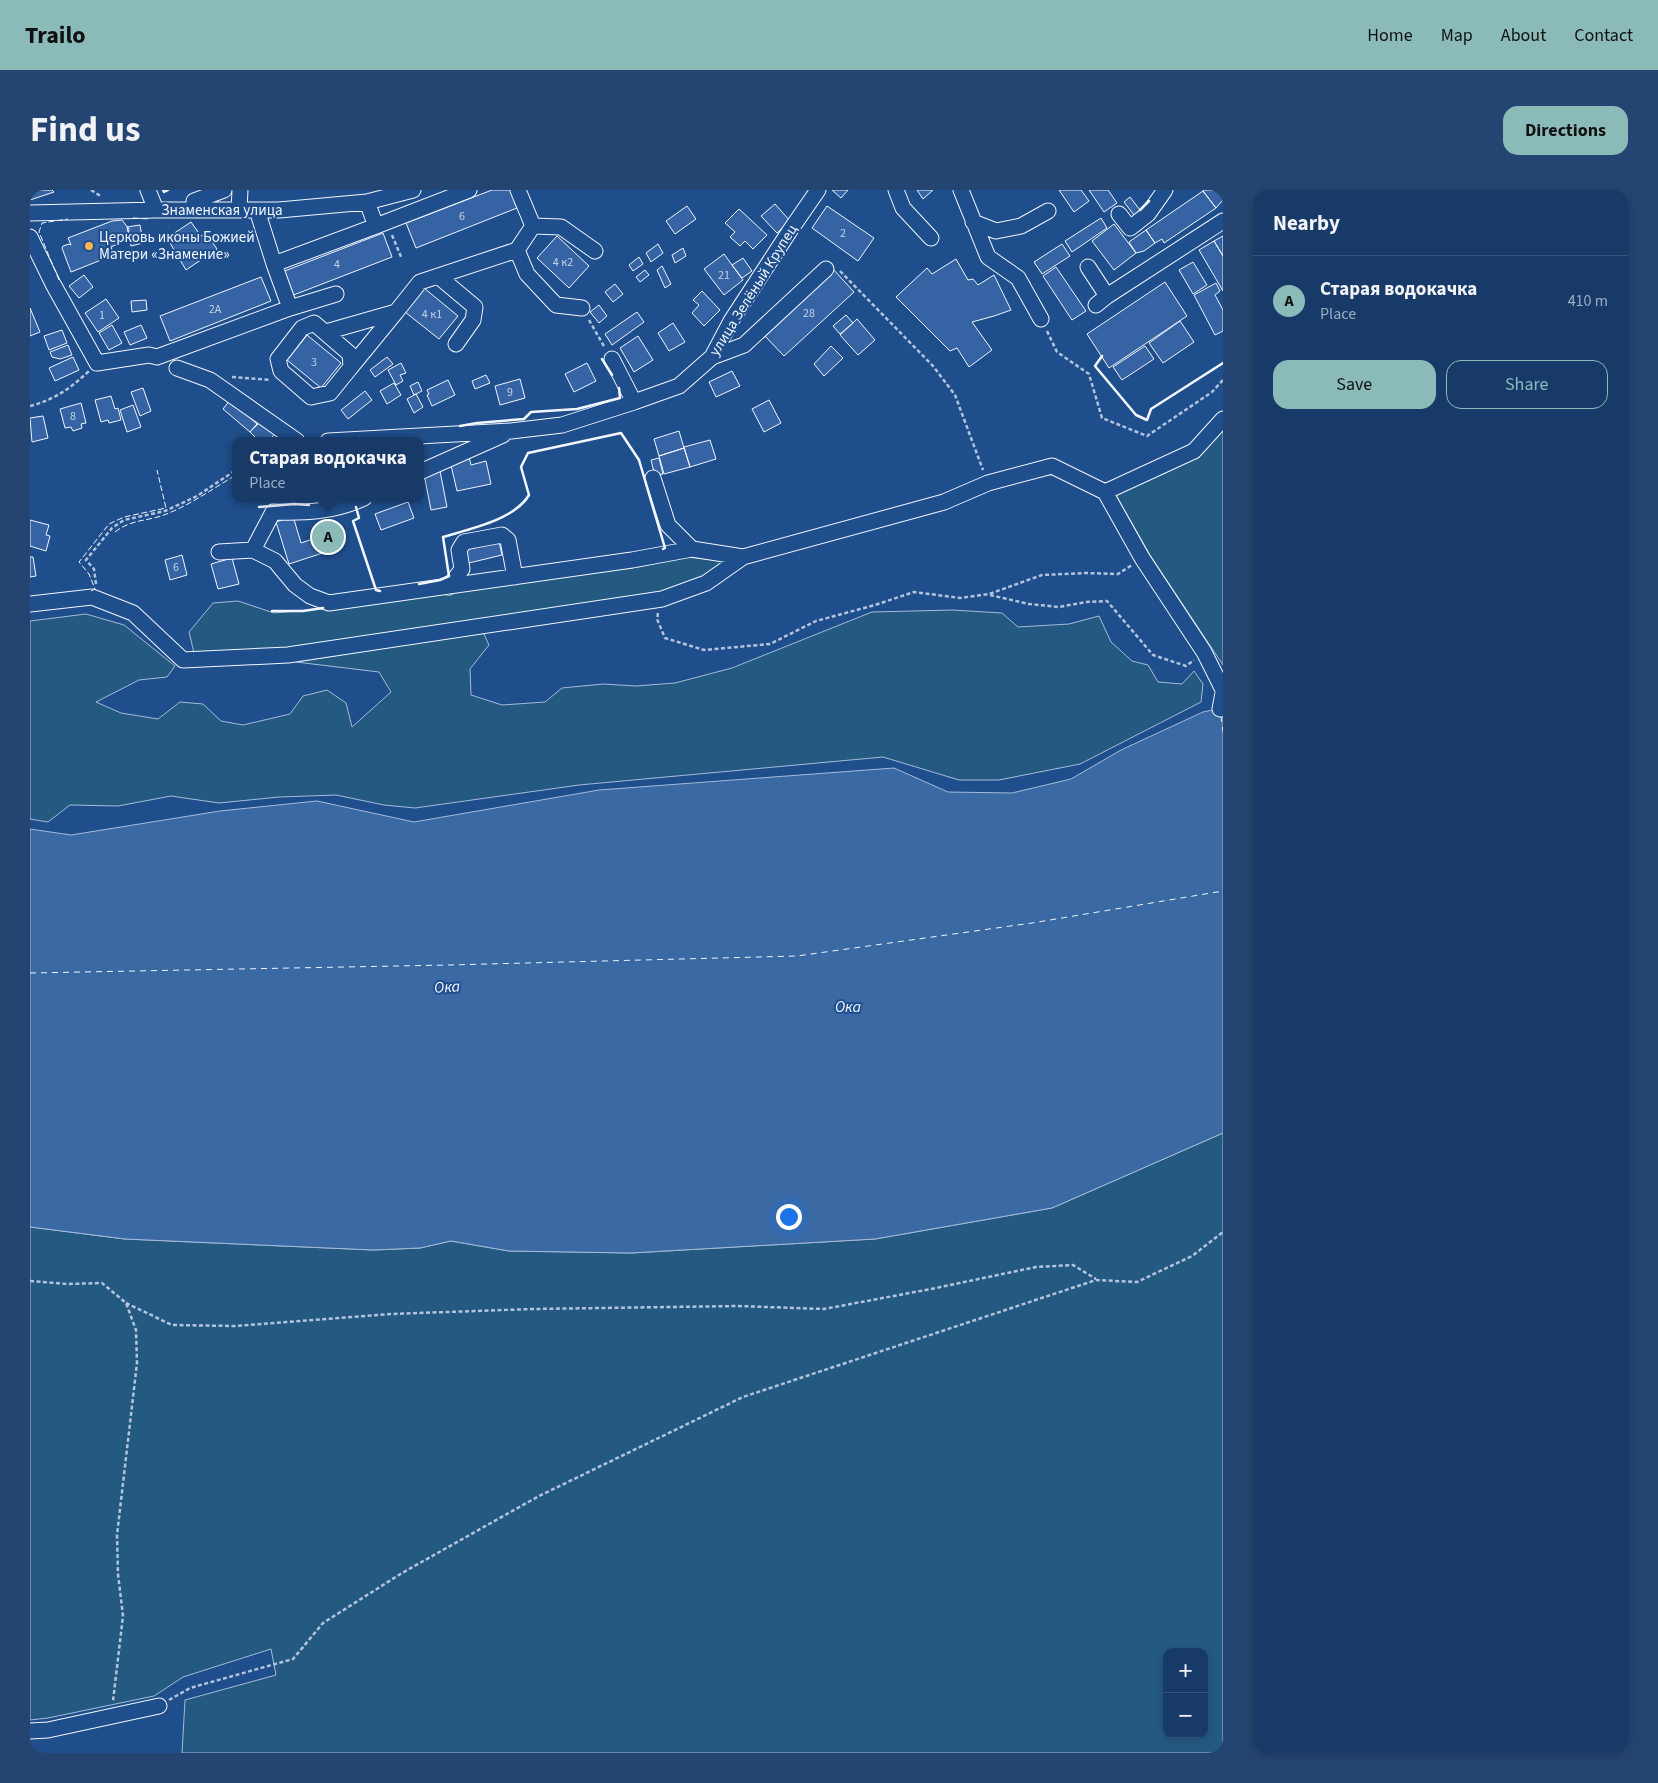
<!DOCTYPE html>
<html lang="en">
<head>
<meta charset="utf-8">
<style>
  body { margin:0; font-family:"Source Sans 3",sans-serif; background:#244571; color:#f1f3f6 }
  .controls { position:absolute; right:15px; bottom:15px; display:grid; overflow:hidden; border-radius:10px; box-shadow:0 2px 8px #0003 }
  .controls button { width:45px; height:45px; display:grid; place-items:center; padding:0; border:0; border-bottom:1px solid #36547d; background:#173a69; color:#f1f3f6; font:25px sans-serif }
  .you { position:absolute; left:758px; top:1026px; width:18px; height:18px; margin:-12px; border:4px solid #fff; border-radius:50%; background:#1a73e8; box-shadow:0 0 0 8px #1a73e833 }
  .badge { display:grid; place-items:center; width:32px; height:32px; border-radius:50%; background:#8bbbb9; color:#111; font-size:16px; font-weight:700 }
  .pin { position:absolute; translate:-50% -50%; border:2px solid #fff; box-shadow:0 1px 5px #0006 }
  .popup { position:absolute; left:202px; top:247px; width:192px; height:65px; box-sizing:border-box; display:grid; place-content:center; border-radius:10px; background:#173a69; filter:drop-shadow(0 1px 4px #0005); font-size:16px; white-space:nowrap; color:#9eadc0 }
  .popup b { font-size:19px; color:#f1f3f6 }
  .popup::after { content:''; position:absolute; left:50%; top:100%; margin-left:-10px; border:10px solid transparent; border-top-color:#173a69 }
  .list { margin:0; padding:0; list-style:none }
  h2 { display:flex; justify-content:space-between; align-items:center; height:65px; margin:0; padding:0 20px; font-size:21px }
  h2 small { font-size:16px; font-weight:400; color:#9eadc0 }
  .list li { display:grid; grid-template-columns:32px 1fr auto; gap:15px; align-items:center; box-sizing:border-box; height:90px; padding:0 20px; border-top:1px solid #36547d }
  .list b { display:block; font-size:19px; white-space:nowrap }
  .list p { margin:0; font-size:16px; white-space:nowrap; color:#9eadc0 }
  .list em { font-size:16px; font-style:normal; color:#9eadc0 }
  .actions { display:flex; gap:10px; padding:15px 20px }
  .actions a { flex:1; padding:11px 0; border:1px solid #8bbbb9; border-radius:15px; text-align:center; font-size:18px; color:#8bbbb9 }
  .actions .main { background:#8bbbb9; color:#111 }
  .map { position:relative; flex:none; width:1193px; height:1563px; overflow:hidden; border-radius:15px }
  header { display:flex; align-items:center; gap:30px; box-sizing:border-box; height:70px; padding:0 25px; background:#8bbbb9; color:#111 }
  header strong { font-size:24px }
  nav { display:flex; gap:28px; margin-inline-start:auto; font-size:18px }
  .intro { display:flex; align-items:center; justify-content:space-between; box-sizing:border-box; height:120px; padding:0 30px }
  h1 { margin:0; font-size:35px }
  .button { padding:12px 22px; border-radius:15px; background:#8bbbb9; color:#111; font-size:18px; font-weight:700 }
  main { display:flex; gap:30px; padding:0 30px }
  aside { flex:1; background:#173a69; border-radius:15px; box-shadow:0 2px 8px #0003 }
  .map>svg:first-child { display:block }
  .green { fill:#245a82; stroke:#a8bbd7; fill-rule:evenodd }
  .water { fill:#3b69a3; stroke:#a8bbd7 }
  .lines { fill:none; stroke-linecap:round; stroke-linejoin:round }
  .ferry { stroke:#f2f6ff; stroke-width:1; stroke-dasharray:6 5; stroke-linecap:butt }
  .building { fill:#3563a3; stroke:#f2f6ff }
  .minor-casing { stroke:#f2f6ff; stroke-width:17 }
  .path { stroke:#b3c4dc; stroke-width:2.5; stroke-dasharray:4 2.5; stroke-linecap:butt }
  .minor { stroke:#1f4e8c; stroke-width:15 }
  .fence { stroke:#f2f6ff; stroke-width:1; stroke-dasharray:6 2.5; stroke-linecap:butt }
  .wall { stroke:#f2f6ff; stroke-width:2.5 }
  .poi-dot { fill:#ffb74d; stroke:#1f4e8c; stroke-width:2 }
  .labels { text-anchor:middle; stroke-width:4; stroke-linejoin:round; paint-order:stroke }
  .number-label { font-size:12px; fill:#c3d1e8 }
  .street-label { font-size:15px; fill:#f2f6ff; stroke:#1f4e8c }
  .poi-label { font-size:15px; fill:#f2f6ff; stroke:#1f4e8c; text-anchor:start }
  .water-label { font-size:16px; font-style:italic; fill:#f2f6ff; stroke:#1f4e8c }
</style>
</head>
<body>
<header>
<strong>Trailo</strong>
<nav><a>Home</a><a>Map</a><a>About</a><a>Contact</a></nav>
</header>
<div class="intro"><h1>Find us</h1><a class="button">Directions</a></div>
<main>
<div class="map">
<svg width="1193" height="1563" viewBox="0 0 1193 1563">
  <rect width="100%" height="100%" fill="#1f4e8c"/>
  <path class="green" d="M1193,233V475L1120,365L1086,305L1169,262Z
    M656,367L696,371L674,387L630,403L256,459L164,463L159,442L183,413L208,411L244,423L289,419L609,377Z
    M922,420L972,423L988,437L1039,434L1069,426L1081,452L1102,471L1118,475L1128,492L1152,494L1164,481L1173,494L1171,512L1050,574L969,590H929L853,567L549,595L385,618L354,615L306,605L249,607L189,613L141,606L88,616L40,615L18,632L0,629V431L56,424L94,435L145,476L137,487L109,490L66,512L91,523L128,529L150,512L173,514L191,531L213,535L260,524L273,506L297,500L316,513L322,537L361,502L349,482L266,472L453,442L459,455L440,479L441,505L472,515L515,512L532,498L573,494L606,496L645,493L702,478L842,422Z
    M1193,943V1563H152L155,1510L246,1485L241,1459L153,1487L124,1506L18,1528L0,1530V1037L95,1049L343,1060L390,1058L421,1051L479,1061L601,1063L845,1049L1022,1018ZM1137,1462H1174V1544H1137Z"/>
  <path class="water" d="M1193,518V943L1022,1018L845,1049L601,1063L479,1061L421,1051L390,1058L343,1060L95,1049L0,1037V639L41,645L190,621L287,611L384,632L569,600L864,578L918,602L982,603L1041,589L1091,560L1173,522Z"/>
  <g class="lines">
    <path class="ferry" d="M1191,526L1193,542
      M0,783L419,775L767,766L1002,733L1193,701"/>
  </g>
  <path class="building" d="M0,0H22L24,2L0,10Z
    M462,0H480L487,18L386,58L376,33Z
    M802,0H818L811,8Z
    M887,0H903L893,9Z
    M1029,0H1051L1059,11L1044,22Z
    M1059,0H1078L1087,13L1074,22Z
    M1174,0H1193V10L1186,18L1173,1Z
    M1173,1L1186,18L1134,53L1132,49L1125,53L1116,40Z
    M1100,7L1110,20L1104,25L1094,12Z
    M745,14L760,31L747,43L731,26Z
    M657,16L666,29L645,44L636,31Z
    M797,16L844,48L828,71L782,38Z
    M709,19L737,45L723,59L715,51L710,56L700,47L705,42L695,33Z
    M1071,28L1077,38L1042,62L1035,51Z
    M92,30L99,39L98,47L92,52L81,57L83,62L81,66L41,82L32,58L33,56L39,54L41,55L38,48L82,31Z
    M161,32L171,46L176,43L187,59L156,80L137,48Z
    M1084,34L1106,63L1084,80L1062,51Z
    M110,35L113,53L101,56L97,37Z
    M1116,40L1125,53L1114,61L1106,63L1099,52Z
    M353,43L362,67L261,106L252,82Z
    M527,46L559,76L539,98L507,68Z
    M1193,46V66L1184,51Z
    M1184,51L1193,66V101L1169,60Z
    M628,54L633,63L621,72L616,63Z
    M1032,54L1040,66L1012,84L1004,72Z
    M653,58L656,66L645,73L642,65Z
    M694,64L713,90L694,105L674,79Z
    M609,67L613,74L603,81L599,75Z
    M713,68L722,81L712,88L702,75Z
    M926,69L938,90L943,89L948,95L964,85L981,120L964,126L942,132L962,160L939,177L927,158L920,161L866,107L897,78L902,84Z
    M1163,72L1177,95L1163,104L1149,80Z
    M632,76L641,94L635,98L627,80Z
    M1026,77L1056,121L1042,130L1013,86Z
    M803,79L824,102L754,166L733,144Z
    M615,80L619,85L610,92L606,87Z
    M54,85L63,97L49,108L39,96Z
    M231,87L241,111L140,151L130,126Z
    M1135,92L1157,126L1079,178L1057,144Z
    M1186,93L1190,101L1185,105L1193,120V141L1185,145L1164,105Z
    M585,94L593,104L583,112L575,102Z
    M394,98L428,126L409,149L375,122Z
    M672,101L690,120L674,136L662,123L669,115L663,110Z
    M76,109L89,128L68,142L55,123Z
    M116,110L117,120L102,122L101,111Z
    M569,115L577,126L569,133L560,122Z
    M0,118L10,142L0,146Z
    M607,122L614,132L582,155L575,144Z
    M816,125L823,133L810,144L803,136Z
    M827,129L845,150L828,165L810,145Z
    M1150,131L1164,152L1133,173L1119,153Z
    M643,133L655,152L639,161L628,143Z
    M82,135L92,153L79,160L69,143Z
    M111,135L117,148L100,155L94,142Z
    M32,140L37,153L19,160L14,146Z
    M277,145L311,173L291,198L257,170Z
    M608,146L623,170L604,182L590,158Z
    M38,155L42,165L30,169L22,167L20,162Z
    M801,156L813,168L794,186L784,174Z
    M1115,156L1124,169L1092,190L1083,177Z
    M43,167L49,180L25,191L19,178Z
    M357,167L363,174L345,187L340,180Z
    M371,173L376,183L370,185L373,191L366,195L358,180Z
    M557,173L566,191L544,202L535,184Z
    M702,181L710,196L686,207L679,192Z
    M456,185L460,193L445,199L442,191Z
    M490,189L495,208L470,215L465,196Z
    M418,190L425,205L402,216L397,205L399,204L397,200Z
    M388,192L392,201L384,205L380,196Z
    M364,193L371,205L357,214L350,201Z
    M113,198L121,221L110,226L101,202Z
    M335,201L342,210L318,229L311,220Z
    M386,204L393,217L384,223L377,209Z
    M81,206L85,219L88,218L91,230L79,233L78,230L71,232L65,210Z
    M200,210L227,234L220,242L193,219Z
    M739,210L751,233L734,242L722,219Z
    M51,213L56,233L51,234L52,238L43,241L41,237L35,238L30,219Z
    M103,215L111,237L97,242L90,220Z
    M13,226L18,248L2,252L0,228Z
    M230,232L244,245L238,251H229L220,242Z
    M649,241L654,258L629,266L624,249Z
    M680,250L686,269L660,277L654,257Z
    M654,258L660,277L634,284L629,266Z
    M439,267L441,275L456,271L461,294L427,301L420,271Z
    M629,268L633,284L625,286L621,270Z
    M410,281L417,317L401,320L394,284Z
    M378,312L384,328L351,340L345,324Z
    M263,326L271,353L306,341L311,357L259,374L246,332Z
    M0,330L19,335L16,345L20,346L16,361L0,356Z
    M469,352L472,365L439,373L436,360Z
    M152,365L157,385L140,390L135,370Z
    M0,367H3L6,386L0,387Z
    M202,368L209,394L188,399L181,374Z"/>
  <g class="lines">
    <defs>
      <path id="minor" d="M118,0L126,20
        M866,0L873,18L901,48
        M931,0L958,67L988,88L1011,129
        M164,11L194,0
        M337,12L346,36L439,0
        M209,20L210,0
        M227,20L244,74
        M0,23L126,20H249L337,12L383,0
        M1089,24L1100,38L1118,24L1135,0
        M943,32L966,41L991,36L1018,21
        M503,36L531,37L565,61
        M0,47L23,94L67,173L119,165L127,167L260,118L244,74L346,36
        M487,60L497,84L526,115L552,118
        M1058,77L1077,106L1066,115
        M408,86L445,117L443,130L426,154
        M1077,106L1193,31
        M260,118L306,104
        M284,133L320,164L321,177L300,203L281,207L251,181L248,169L272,138Z
        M296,142L366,122L390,92L487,60L503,36L488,0
        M682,167L714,155L796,79
        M582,169L604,212
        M321,177L366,122
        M147,178L180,190L267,251
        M298,251L481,241L532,235L604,212L649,196L682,167L701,131L759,42L788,0
        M390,282L473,245
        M623,288L638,335L662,359L713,367L914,312L958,293L1022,276L1075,302L1164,261L1193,229
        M1075,302L1112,368L1174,462L1193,500
        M223,360L243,322C275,323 304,322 334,308
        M189,362L223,360L245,371L265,395L280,406L299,413L602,370L662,359
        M419,397L432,379L429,360L434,352L472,345L478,350L485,387
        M0,414L62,407L103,423L153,470L258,465L632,409L676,393L713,367
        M1190,519L1193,503
        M0,1541L18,1540L129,1516"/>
    </defs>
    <use href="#minor" class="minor-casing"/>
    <path class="path" d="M61,0L72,7
      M362,45L372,69
      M810,81L903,176L925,205L953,280
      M559,130L575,158
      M1017,141L1027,162L1059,184L1072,228L1117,246L1182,202L1193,190
      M202,187L241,190
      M0,216C24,210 41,198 59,181
      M66,394L64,379L56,370L82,338L94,330L135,321L167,306L206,280
      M960,405L999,414L1029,417L1056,412L1077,411L1123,465L1156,476L1164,470
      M628,423L627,429L635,448L674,460L740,454L786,431L845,415L884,402L930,408L959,404L1012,385L1056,383L1088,384L1102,375
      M0,1091L37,1094L72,1093L96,1113L106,1140L107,1173L87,1345L88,1384L93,1426L83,1511
      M96,1113L142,1135L204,1136L360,1124L503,1119L708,1116L794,1119L901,1099L1006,1077L1043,1075L1066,1089
      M139,1510L160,1498L263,1469L293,1433L372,1383L509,1306L713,1207L1066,1090L1107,1092L1162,1066L1193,1042"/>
    <use href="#minor" class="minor"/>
    <path class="fence" d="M103,28L120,29
      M29,90L9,42L12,33L38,29
      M85,342C103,328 119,332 139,323C163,313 184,298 206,285
      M61,401L65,399L59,384L49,372L79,334L94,327L136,318L127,280"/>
    <path class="wall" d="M133,0L134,2L138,0
      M1110,20L1119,11
      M1072,166L1065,176L1106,225L1117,230L1121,219L1193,173
      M572,169L582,185
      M430,236L447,233L494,229L501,222L547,219L590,208L589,198
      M229,317L264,314L279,315
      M326,317L329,328L323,331L346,400L350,401
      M389,394L410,390L419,386L413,347C440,339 484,330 499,305L491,277L498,263L591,243L609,270L635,358L633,359
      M242,421H273L293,418"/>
  </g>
  <circle class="poi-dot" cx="59" cy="56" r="5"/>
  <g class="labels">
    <g class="number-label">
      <text x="432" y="30">6</text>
      <text x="813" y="47">2</text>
      <text x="533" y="76">4 к2</text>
      <text x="307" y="78">4</text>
      <text x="694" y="89">21</text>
      <text x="185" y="123">2А</text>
      <text x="779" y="127">28</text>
      <text x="402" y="128">4 к1</text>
      <text x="72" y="129">1</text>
      <text x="284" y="176">3</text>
      <text x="480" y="206">9</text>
      <text x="43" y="230">8</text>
      <text x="146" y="381">6</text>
    </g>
    <g class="street-label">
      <text x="192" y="25">Знаменская улица</text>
      <text transform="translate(723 100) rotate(-58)" y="5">улица Зелёный Крупец</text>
    </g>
    <g class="poi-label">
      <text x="69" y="52">Церковь иконы Божией<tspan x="69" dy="17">Матери «Знамение»</tspan></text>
    </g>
    <g class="water-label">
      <text transform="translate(417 796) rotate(-3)" y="6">Ока</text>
      <text x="818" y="822">Ока</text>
    </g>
  </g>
</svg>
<div class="controls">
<button>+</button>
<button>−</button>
</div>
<div class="you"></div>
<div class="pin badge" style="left:298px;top:347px">A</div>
<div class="popup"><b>Старая водокачка</b>Place</div>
</div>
<aside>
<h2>Nearby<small></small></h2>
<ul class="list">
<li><span class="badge">A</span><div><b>Старая водокачка</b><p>Place</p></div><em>410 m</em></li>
</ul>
<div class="actions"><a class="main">Save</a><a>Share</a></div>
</aside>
</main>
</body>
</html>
